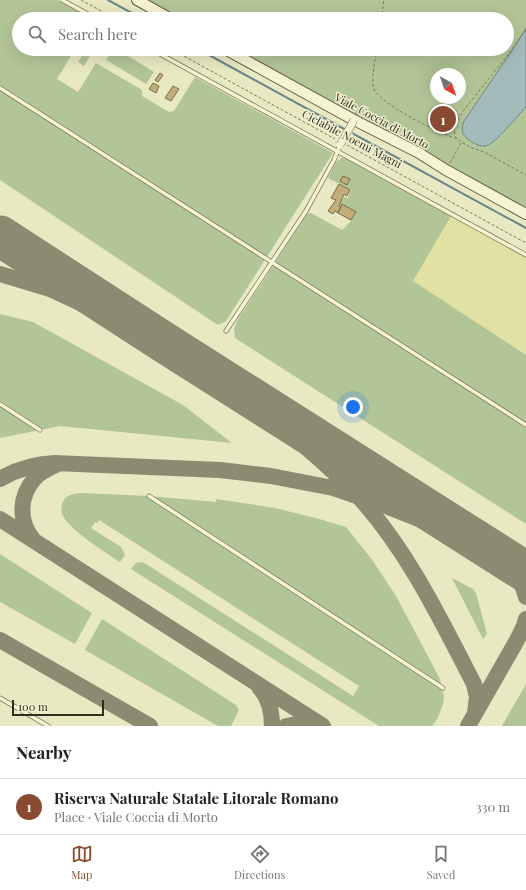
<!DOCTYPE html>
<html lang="en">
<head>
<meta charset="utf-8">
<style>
  body { margin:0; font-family:"Playfair Display",serif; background:#f6f6f6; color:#222 }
  .compass { position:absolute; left:430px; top:68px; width:36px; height:36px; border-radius:50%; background:#fff; box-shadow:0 4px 16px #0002; rotate:140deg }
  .scale { position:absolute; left:12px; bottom:10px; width:92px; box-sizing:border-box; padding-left:4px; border:2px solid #312d1e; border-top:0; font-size:11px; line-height:14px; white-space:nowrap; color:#312d1e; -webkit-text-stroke:3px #f0f0d1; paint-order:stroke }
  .you { position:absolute; left:353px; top:407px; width:14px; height:14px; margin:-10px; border:3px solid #fff; border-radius:50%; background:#1a73e8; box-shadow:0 0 0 6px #1a73e833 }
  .badge { display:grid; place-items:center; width:26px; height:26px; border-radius:50%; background:#884b32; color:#fff; font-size:13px; font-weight:700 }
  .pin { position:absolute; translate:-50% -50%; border:2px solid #fff; box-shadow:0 1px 4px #0006 }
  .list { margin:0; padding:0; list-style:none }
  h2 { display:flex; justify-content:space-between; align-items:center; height:52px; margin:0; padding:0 16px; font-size:17px }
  h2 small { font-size:13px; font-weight:400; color:#767676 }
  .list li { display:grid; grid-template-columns:26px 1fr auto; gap:12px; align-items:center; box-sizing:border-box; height:56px; padding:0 16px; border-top:1px solid #e0e0e0 }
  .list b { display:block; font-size:15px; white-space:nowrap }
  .list p { margin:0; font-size:13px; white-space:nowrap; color:#767676 }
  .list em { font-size:13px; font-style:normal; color:#767676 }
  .icon { flex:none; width:22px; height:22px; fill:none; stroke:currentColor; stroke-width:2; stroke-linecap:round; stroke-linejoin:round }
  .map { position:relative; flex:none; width:526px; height:726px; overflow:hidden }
  .search { position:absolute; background:#fff; box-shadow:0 4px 16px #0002; left:12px; right:12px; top:12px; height:44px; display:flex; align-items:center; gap:10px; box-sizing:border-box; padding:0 14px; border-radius:22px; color:#767676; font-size:15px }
  .sheet { height:108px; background:#fff }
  nav { display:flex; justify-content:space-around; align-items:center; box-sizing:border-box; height:56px; border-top:1px solid #e0e0e0; background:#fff; font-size:11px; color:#767676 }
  nav a { display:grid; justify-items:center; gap:2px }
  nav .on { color:#884b32 }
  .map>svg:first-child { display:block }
  .green { fill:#b2c597; fill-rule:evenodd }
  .sand { fill:#e0e1a2 }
  .water { fill:#a4bbbb; stroke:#6c8788 }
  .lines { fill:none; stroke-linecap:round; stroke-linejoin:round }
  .stream { stroke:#6c8788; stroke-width:2 }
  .taxiway { stroke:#8c8a70; stroke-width:16 }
  .runway { stroke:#8c8a70; stroke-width:41 }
  .building { fill:#c2ae7c; stroke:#7c6b44 }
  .lane-casing { stroke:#80795b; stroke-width:5 }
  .secondary-casing { stroke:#625a3e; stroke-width:12 }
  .path { stroke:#80795b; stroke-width:1; stroke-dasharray:3 2; stroke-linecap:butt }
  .lane { stroke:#f4f4d4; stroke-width:3.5 }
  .secondary { stroke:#f4f4d4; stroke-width:10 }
  .street-bridge-casing { stroke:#80795b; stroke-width:8; stroke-linecap:butt }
  .street-bridge { stroke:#f4f4d4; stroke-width:7 }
  .labels { text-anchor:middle; stroke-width:3; stroke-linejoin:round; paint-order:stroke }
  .street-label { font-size:11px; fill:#312d1e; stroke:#f0f0d1 }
</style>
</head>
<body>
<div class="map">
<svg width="526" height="726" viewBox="0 0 526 726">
  <rect width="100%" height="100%" fill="#e8e8c2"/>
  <path class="green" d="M0,0H57L91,19H19V49H75L57,79L78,92L96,63L142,90V96L169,112L174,111L195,77L333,153L226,321L218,325L0,180Z
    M143,0H526V209L233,49H507V19H178ZM436,74H460V98H436Z
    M86,49H94L84,66L78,62Z
    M113,49H117L154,72L146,84L106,60Z
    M342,158L349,159L526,256V524L235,338L234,329L238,319L307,214L311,213L342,230L351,221L355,213L339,205L344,197L348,198L351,190L328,178L336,162Z
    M0,314L33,322L183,405L232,443L60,426L0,438Z
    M81,493L149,496L216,502V499L275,508L323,520L346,527L373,561L396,596L440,679L444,696L443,704L438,718L432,726H379L131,569L136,563L142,562L146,564L353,696L359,686L99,520L97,523L95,522L91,528L121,547L125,555L120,562C106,553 68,529 62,514C61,511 61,506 63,502C66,494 74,494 81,493Z
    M0,554L92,613L75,644L0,602Z
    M452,578L473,589L476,593L487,634L483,639Z
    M102,619L236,705L239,710L231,726H218L85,650Z
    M526,684V726H502Z"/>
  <path class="sand" d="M451,216L526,258V355L413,281Z"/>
  <path class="water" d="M526,28V107C518,115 495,144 486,146C480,147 473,143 469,140C461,134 461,129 464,121L513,49Z"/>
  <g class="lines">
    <path class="stream" d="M108,0L143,19
      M198,49L346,130
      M350,132L526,228"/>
    <path class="taxiway" d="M0,274L50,289L162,341
      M225,381C270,417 316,453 356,494C407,549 440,618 474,684L477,697L475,713
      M0,479C17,469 34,464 54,463L220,470L271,476L333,488L386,506L424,521L477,547L526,574
      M0,519L323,726
      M33,539C18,521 19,496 35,478C41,472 49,468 56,465
      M510,566L521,581L526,597
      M0,640L150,726
      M259,687C269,698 272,711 272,726
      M286,726L308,722L317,724
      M468,726L516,642L524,626L526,619"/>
    <path class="runway" d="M0,236L162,341L526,572"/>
  </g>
  <path class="building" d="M160,73L163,75L158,82L155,80Z
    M153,83L159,86L156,93L149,89Z
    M173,86L179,89L171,101L165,98Z
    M343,176L350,179L347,185L340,181Z
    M339,184L350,190L347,196L344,194L339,206L341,207L338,213L335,211L333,214L328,211L336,200L331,198Z
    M342,204L356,212L351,220L338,213Z"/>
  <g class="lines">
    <defs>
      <path id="lane" d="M62,0L97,19
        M151,49L526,255
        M0,88L526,425
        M226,331L306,211L334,160L340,145
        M0,404L40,430
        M149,496L443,688
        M0,698L48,726"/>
      <path id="secondary" d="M137,0L171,19
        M225,49L354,120L419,153L446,170L526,214"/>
    </defs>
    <use href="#lane" class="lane-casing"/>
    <use href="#secondary" class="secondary-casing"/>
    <path class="path" d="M81,0L116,19
      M381,19L384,0
      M526,30L510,52L464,110L457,121L454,128L455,136L461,142L472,148L484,152L526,175
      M171,49L335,139
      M377,49C375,59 372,75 373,86C375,103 440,133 457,139
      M347,145L526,243
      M450,163L461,143"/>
    <use href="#lane" class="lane"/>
    <use href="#secondary" class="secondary"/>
    <defs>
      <path id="street-bridge" d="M340,145L354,120"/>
    </defs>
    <use href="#street-bridge" class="street-bridge-casing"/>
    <use href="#street-bridge" class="street-bridge"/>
  </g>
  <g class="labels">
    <g class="street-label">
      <text transform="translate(382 121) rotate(28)" y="4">Viale Coccia di Morto</text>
      <text transform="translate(352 139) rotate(28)" y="4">Ciclabile Noemi Magni</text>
    </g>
  </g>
</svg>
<svg class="compass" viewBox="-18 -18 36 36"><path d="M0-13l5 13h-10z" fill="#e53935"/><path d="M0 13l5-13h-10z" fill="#767676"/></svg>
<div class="scale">100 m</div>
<div class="you"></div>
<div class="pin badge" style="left:443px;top:119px">1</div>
<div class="search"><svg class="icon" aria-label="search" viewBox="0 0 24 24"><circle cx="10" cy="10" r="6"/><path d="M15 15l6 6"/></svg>Search here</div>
</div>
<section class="sheet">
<h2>Nearby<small></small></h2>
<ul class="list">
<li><span class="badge">1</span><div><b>Riserva Naturale Statale Litorale Romano</b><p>Place · Viale Coccia di Morto</p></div><em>330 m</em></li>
</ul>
</section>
<nav>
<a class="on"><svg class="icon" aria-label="map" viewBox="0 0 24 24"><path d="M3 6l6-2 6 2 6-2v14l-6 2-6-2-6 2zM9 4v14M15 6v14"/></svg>Map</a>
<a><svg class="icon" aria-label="directions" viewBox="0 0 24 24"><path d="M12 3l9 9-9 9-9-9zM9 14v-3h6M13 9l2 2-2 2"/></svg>Directions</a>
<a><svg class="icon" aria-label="saved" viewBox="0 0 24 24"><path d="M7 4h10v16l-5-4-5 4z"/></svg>Saved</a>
</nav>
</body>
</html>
